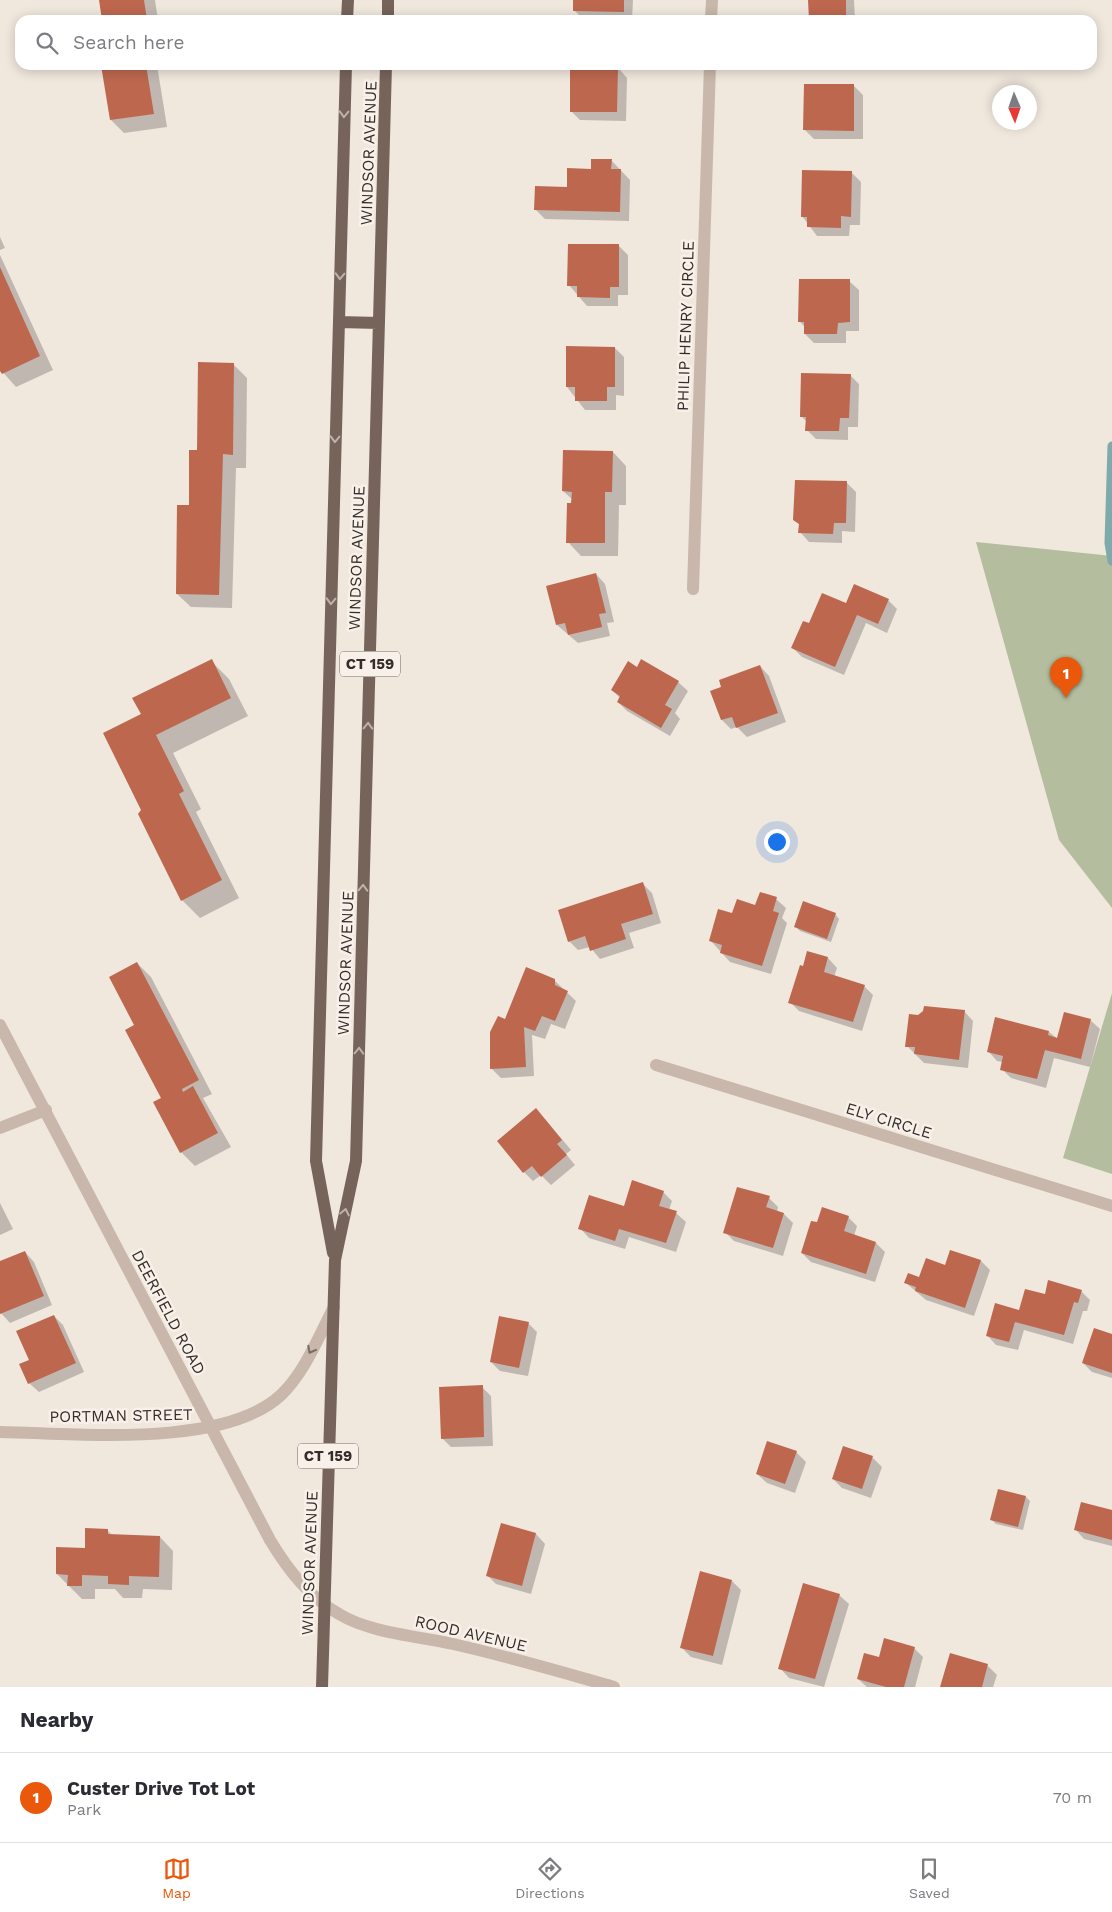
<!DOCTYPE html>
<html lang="en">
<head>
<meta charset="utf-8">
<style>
  body { margin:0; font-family:"Work Sans",sans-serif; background:#f7f7f7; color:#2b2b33 }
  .compass { position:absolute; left:992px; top:85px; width:45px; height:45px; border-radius:50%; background:#fff; box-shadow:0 2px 12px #0003; rotate:178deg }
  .you { position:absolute; left:776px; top:841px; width:18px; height:18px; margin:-12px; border:4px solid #fff; border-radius:50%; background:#1a73e8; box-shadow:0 0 0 8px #1a73e833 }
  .badge { display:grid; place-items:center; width:32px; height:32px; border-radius:50%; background:#ea580c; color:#fff; font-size:16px; font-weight:700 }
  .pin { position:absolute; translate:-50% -41px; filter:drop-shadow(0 1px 2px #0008) }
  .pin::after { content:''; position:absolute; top:26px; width:18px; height:15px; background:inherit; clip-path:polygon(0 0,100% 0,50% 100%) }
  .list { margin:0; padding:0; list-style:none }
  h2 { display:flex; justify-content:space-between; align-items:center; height:65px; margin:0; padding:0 20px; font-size:21px }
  h2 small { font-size:16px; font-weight:400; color:#7c7c81 }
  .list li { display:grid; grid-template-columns:32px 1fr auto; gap:15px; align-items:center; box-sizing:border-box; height:90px; padding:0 20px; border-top:1px solid #e1e1e2 }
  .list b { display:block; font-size:19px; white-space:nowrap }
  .list p { margin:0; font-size:16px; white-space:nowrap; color:#7c7c81 }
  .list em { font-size:16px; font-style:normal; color:#7c7c81 }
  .icon { flex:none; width:28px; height:28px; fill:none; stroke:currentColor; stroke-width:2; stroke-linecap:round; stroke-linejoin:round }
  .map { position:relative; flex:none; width:1112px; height:1687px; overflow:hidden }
  .search { position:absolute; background:#fff; box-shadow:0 2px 12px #0003; left:15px; right:15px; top:15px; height:55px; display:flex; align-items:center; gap:12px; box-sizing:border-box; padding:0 18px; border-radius:15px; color:#7c7c81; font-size:19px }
  .sheet { height:155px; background:#fff }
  nav { display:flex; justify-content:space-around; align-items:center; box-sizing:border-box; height:70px; border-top:1px solid #e1e1e2; background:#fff; font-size:14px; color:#7c7c81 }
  nav a { display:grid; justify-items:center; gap:2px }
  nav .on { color:#ea580c }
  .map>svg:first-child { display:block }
  .green { fill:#b4be9e }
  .shadow { fill:#0003 }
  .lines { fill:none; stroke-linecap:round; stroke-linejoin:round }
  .stream { stroke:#7eaaab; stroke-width:9 }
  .building { fill:#bd674f }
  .minor { stroke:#c8b7aa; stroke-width:12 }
  .tertiary { stroke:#c8b7aa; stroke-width:12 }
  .primary { stroke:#76645b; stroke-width:12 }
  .oneway { stroke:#beb2aa }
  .oneway2 { stroke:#786b63 }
  .labels { text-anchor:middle; stroke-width:5; stroke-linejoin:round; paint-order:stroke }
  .shield { fill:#f8f1ea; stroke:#706863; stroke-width:1 }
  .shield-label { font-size:15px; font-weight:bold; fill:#362d29 }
  .street-label { font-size:16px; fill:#362d29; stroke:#f8f1ea }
</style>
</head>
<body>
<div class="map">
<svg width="1112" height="1687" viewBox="0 0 1112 1687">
  <rect width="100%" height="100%" fill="#f0e7dd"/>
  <path class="green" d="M976,542L1112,556V908L1059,840Z
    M1112,993V1174L1063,1158Z"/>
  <path class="shadow" d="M100,0H155L158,20H104Z
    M575,0H633L632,20H584L574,10Z
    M810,0H854L855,20H810Z
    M102,65H157L167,127L124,133L111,120Z
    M581,65H615L620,70L627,78L626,121L580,120L571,111Z
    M854,86L863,95V139H814L805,130Z
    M611,160L630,180L629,221L545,219L536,210L592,170Z
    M851,172L861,182L860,225H850L849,236H817L802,216Z
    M0,237L5,248L0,250Z
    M619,246L628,255V295H618V306H587L569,285Z
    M0,255L53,370L16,387L0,369Z
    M849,281L859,290V331H846V343H814L805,334V327L800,322Z
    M615,348L624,357V396L616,395V410H585L567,387Z
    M233,364L247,378L246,468H236L232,608L191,607L177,594L198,451Z
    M850,375L859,384L858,427H848V440L816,439L807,430V422L801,416Z
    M613,452L626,466V505H619L618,556H581L568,542L573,500L563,491Z
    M847,483L856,492L855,532L842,531V543L809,542L800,532V525L795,520Z
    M596,574L605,584L614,622L607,623L610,636L578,643L557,625Z
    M888,600L897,609L887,633L866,623L844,675L802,657L793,648L809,625L847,605Z
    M211,661L229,679L248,716L173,753L201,809L196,812L239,898L200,918L182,900L142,810V715Z
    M760,666L769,676L786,722L747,737L737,727L731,729L722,720L712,692Z
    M637,668L678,682L688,691L675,713L680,719L670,736L627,711L618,702L620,698L612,690Z
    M642,883L652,893L661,923L629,933L634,948L600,959L590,947L578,950L569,941Z
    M776,899L786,908L782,918L787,923L771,974L730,962L710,940L756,907Z
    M835,914L839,919L831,942L800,931L796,927Z
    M828,958L837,968L834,977L864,986L873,995L862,1031L799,1011L790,1002L804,967Z
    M137,963L151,977L212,1094L203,1098L231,1147L195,1166L181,1152L136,1025Z
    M554,980L576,1001L565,1029L551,1024L545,1039L532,1035L534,1076L501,1078L492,1069L505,1021Z
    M964,1011L973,1021L968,1068L924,1063L907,1046L919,1016Z
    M1090,1020L1100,1029L1090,1067L1054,1058L1046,1088L1011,1078L1002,1069L1003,1062L997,1061L988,1051L1049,1032L1058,1039Z
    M545,1119L571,1150L566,1154L575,1165L551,1185L541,1175L533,1181L524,1172Z
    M663,1192L672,1201L669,1210L676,1213L686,1222L676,1252L629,1237L625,1249L589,1238L580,1228Z
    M769,1198L778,1207L777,1212L784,1214L793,1223L783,1256L734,1241L725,1232Z
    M0,1203L13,1229L0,1235Z
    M848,1217L857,1226L854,1236L876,1243L885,1252L875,1282L811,1262L802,1253L818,1224Z
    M951,1251L981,1261L990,1270L974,1316L926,1300L906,1283L946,1266Z
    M25,1252L34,1262L52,1305L10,1323L0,1312V1263Z
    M1081,1291L1090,1300L1087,1311H1083L1073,1344L1024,1330L1018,1350L996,1345L987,1335L1045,1295Z
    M54,1316L63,1325L84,1372L39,1392L29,1383L30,1360Z
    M528,1323L537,1332L528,1376L500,1371L491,1362Z
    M1112,1336V1378L1092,1372L1083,1363Z
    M482,1387L491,1396L493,1446L451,1447L442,1438Z
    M844,1448L873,1458L882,1467L871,1498L842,1488L833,1479Z
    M796,1452L806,1462L795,1493L767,1483L757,1474Z
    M1026,1497L1030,1501L1023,1530L996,1524L992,1520Z
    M1112,1511V1546L1084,1539L1075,1529Z
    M502,1525L536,1534L545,1544L531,1594L496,1584L487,1575Z
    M107,1530L113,1536L160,1537L173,1551L172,1590L143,1589L142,1598H123L115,1589H95V1599H82L57,1574Z
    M732,1581L741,1590L722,1665L691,1657L682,1648Z
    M839,1595L849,1604L824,1687L789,1678L780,1668Z
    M914,1648L923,1657L915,1687H867L858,1679L880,1659Z
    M988,1666L997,1675L993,1687H942Z"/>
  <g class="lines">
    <path class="stream" d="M1112,446L1109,543L1112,561"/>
  </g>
  <path class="building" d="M99,0H144L147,20H102Z
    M573,0H624V12L573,11Z
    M808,0H846V20H809Z
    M101,65H146L154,114L110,120Z
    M580,65H611V68H618L617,112H570V68H580Z
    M804,84H854V131L803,130Z
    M591,159H612L611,169H621L620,212L534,210L535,186L567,187V168L591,169Z
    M802,170L852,171L851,217L841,216V228L807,227V217H801Z
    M568,244H619V287H610V298L577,297V286H567Z
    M0,267L40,356L2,374L0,371Z
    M799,279H850V322L838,323L837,334H804V322H798Z
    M566,346L615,347V387H607V401H575V387H566Z
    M198,362L234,363L233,455L223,454L219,595L176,594L177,505H189V450H197Z
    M801,373L851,374L849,418H840L839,431H805L806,417H800Z
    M563,450L613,451L612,492H605V543H566L567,503H571L572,492L562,491Z
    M795,480L847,481L846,523H834L833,534L798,533L799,524L793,520Z
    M596,573L606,613L599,614L602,627L568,635L565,623L556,625L546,586Z
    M854,584L889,599L878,624L857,615L835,667L791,648L803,621L809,623L822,593L846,603Z
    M212,659L231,698L156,735L184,791L179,794L222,880L181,901L138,814L141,810L103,733L141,714L132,698Z
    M641,659L679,681L665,705L672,709L661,728L617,702L620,696L611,690L628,661L637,667Z
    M760,665L778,713L736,728L732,717L721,720L710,691L721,687L719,680Z
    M643,882L653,914L621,924L626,939L590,951L585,936L568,942L558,910Z
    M760,892L777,897L773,911L779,913L762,966L720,953L722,945L709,941L718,909L732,913L737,899L755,905Z
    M803,901L836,913L827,939L794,927Z
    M807,951L828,957L824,972L865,985L853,1022L788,1003L800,965L803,966Z
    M137,962L199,1080L182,1089L183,1092L193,1086L218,1133L180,1153L153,1102L161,1098L125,1030L134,1025L109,977Z
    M526,967L555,979V985L568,991L555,1021L542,1016L535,1031L524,1027L526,1067L490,1069V1032L498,1016L505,1019Z
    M924,1006L965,1010L959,1060L914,1054L915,1047H905L909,1014L918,1015L923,1011Z
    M1064,1012L1091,1019L1081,1059L1045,1050L1037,1079L1000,1070L1003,1056L987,1052L995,1017L1049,1031L1048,1035L1057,1038Z
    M536,1108L562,1140L557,1144L567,1155L541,1177L532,1166L523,1173L497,1141Z
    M632,1180L664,1191L659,1206L677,1211L666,1243L619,1229L615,1241L578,1229L589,1195L624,1206Z
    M737,1187L770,1196L766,1207L784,1213L773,1248L723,1233Z
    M822,1207L849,1216L844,1231L876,1242L866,1274L801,1253L811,1221L817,1222Z
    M950,1250L981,1260L965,1308L915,1291L916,1287L904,1283L908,1273L919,1277L926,1258L945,1265Z
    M25,1251L44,1296L0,1314V1261Z
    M1048,1280L1082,1290L1078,1303L1074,1302L1064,1335L1015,1322L1009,1342L986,1336L995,1303L1019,1310L1025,1289L1045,1294Z
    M54,1315L76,1363L28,1384L19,1364L29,1360L16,1331Z
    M499,1316L529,1322L519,1368L490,1362Z
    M1094,1328L1112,1334V1373L1082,1363Z
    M483,1385L484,1437L441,1439L439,1387Z
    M767,1441L797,1451L785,1484L756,1474Z
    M843,1446L873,1456L862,1489L832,1479Z
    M998,1489L1026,1496L1018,1527L990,1520Z
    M1081,1502L1112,1510V1540L1074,1530Z
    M501,1523L536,1533L522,1586L486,1576Z
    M85,1528L108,1529V1534L160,1536L159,1577L129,1576V1585L108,1584V1576L82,1575V1586H67L68,1575L56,1574V1547L85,1548Z
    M700,1571L732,1580L713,1656L680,1648Z
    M803,1583L840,1594L815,1679L778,1669Z
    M884,1638L915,1647L904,1687H886L857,1679L864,1653L879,1657Z
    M950,1653L988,1664L982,1687H940Z"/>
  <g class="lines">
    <path class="minor" d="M711,20L712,0
      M693,589L710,65
      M656,1065L1112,1206
      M0,1128L46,1110
      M0,1432C76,1433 223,1449 281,1395C305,1372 319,1336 334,1307"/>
    <path class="tertiary" d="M0,1025L270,1540C288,1570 309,1597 339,1614C370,1633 418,1636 453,1644C507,1656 561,1672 614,1687"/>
    <path class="primary" d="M347,20L348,0
      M388,20V0
      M339,322L379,323
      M333,1253L316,1161L346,65
      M322,1687L335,1260L356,1161L386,65"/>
  </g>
  <defs><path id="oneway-chevron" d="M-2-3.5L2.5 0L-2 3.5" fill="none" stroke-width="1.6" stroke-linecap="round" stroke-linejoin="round" transform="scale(1.25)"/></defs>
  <g class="oneway">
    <use href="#oneway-chevron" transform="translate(344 114) rotate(92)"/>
    <use href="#oneway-chevron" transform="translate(340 276) rotate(92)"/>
    <use href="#oneway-chevron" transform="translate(335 439) rotate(92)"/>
    <use href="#oneway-chevron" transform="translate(331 601) rotate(92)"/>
    <use href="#oneway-chevron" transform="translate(368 726) rotate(-88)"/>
    <use href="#oneway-chevron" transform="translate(363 888) rotate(-88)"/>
    <use href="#oneway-chevron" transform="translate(359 1051) rotate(-88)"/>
    <use href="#oneway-chevron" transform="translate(345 1212) rotate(-78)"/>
  </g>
  <use class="oneway2" href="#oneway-chevron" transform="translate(311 1350) rotate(118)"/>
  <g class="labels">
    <g class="shield">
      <rect x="340" y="651.5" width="60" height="25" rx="4"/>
      <rect x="298" y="1443.5" width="60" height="25" rx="4"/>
    </g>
    <g class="shield-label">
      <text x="370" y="669">CT 159</text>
      <text x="328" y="1461">CT 159</text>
    </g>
    <g class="street-label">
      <text transform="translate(368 153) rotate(-88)" y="6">WINDSOR AVENUE</text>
      <text transform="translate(685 326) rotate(-88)" y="6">PHILIP HENRY CIRCLE</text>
      <text transform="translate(356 558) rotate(-88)" y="6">WINDSOR AVENUE</text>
      <text transform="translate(345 963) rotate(-88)" y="6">WINDSOR AVENUE</text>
      <text transform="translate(889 1120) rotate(17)" y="6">ELY CIRCLE</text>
      <text transform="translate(169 1312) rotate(62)" y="6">DEERFIELD ROAD</text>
      <text transform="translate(121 1415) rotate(-1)" y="6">PORTMAN STREET</text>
      <text transform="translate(309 1563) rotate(-88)" y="6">WINDSOR AVENUE</text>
      <text transform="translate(471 1633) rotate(13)" y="6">ROOD AVENUE</text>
    </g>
  </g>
</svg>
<svg class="compass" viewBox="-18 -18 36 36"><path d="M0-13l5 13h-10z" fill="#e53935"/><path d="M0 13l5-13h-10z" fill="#7c7c81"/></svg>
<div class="you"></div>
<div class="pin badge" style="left:1066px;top:698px">1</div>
<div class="search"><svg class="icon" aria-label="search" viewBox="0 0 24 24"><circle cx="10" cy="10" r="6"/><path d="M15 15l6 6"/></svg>Search here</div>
</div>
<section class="sheet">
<h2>Nearby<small></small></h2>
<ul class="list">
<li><span class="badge">1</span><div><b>Custer Drive Tot Lot</b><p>Park</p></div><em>70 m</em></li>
</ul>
</section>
<nav>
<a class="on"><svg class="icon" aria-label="map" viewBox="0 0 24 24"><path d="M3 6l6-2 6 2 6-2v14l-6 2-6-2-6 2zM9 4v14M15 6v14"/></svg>Map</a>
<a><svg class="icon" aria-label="directions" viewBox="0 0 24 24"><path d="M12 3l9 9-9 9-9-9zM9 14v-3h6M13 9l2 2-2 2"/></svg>Directions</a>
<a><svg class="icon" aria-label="saved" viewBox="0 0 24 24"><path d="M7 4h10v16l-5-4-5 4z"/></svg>Saved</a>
</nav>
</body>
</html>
